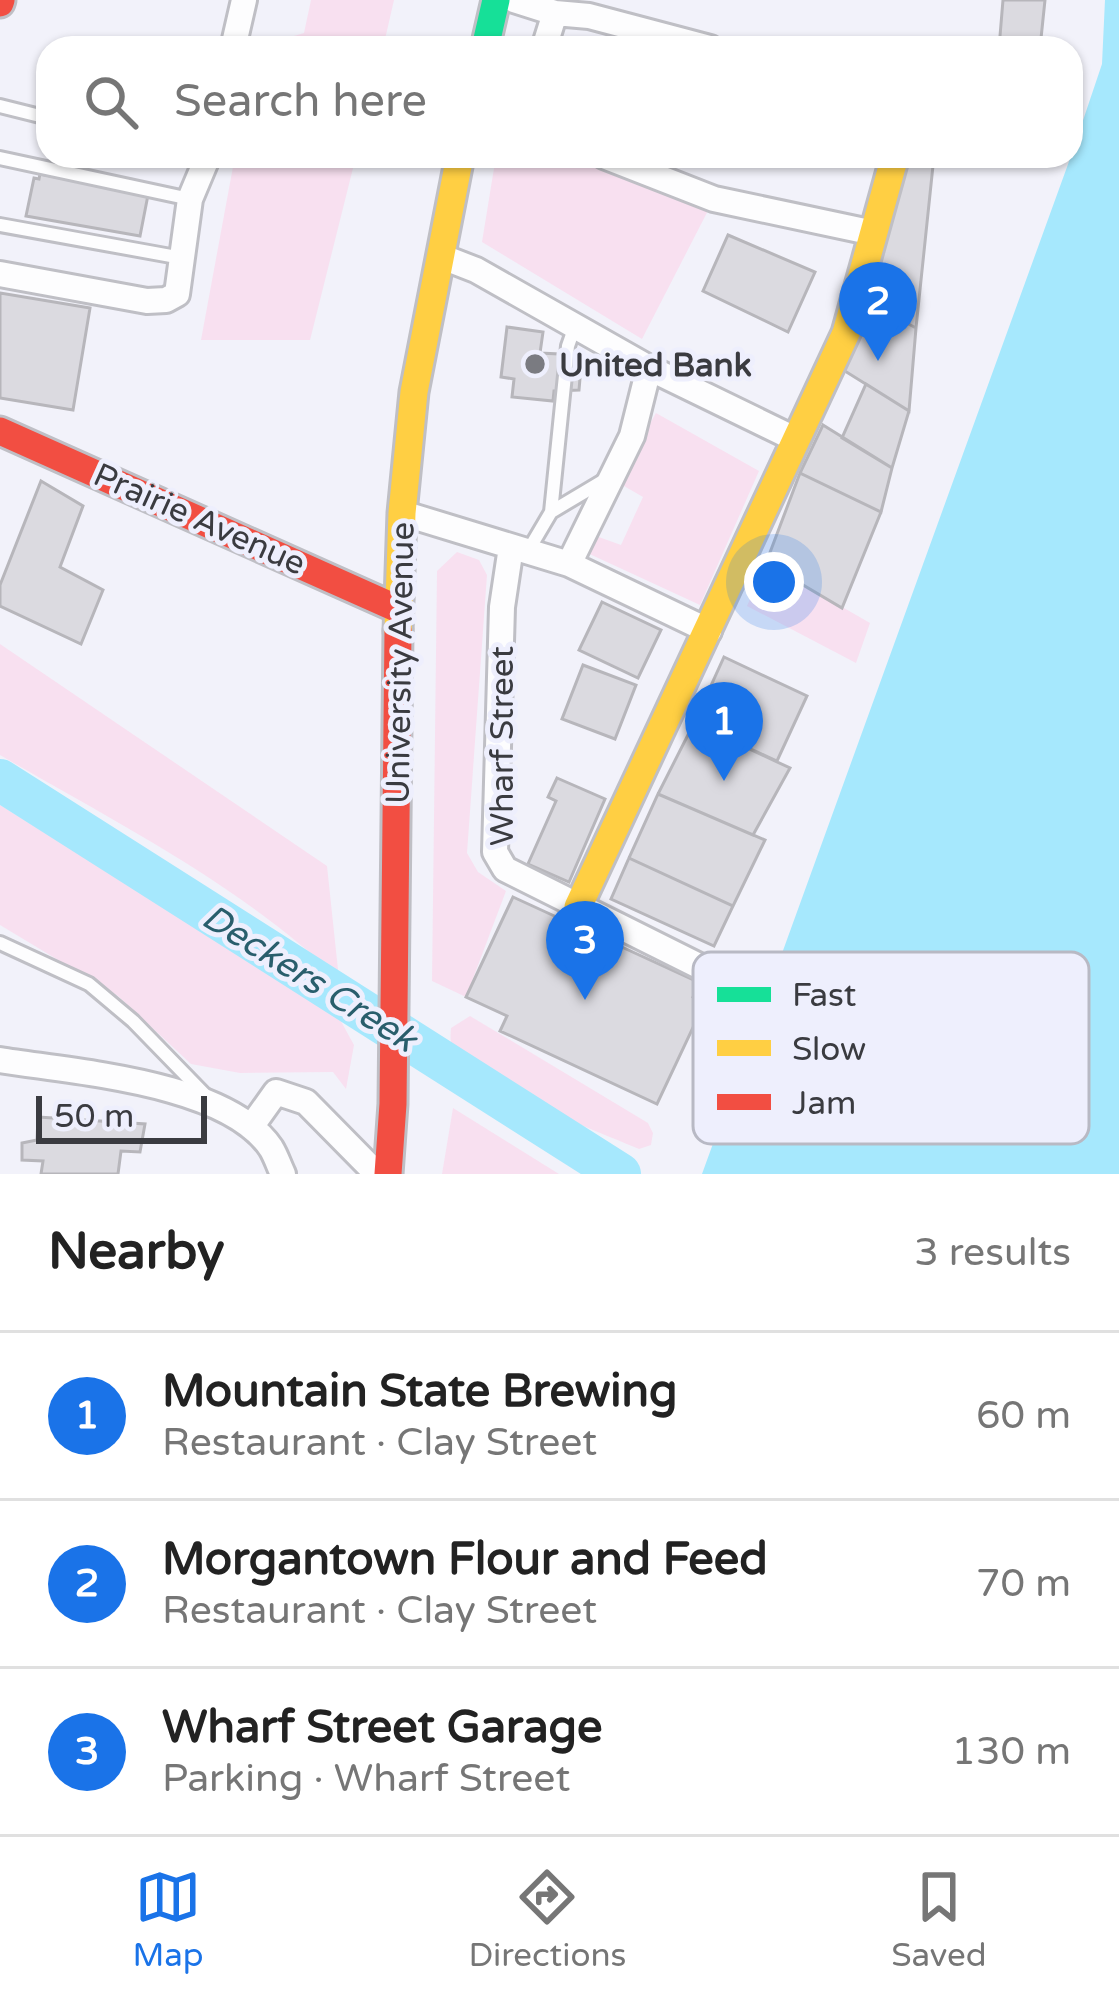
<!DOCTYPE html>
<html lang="en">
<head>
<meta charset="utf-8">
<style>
  body { margin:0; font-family:"Varela Round",sans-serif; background:#f6f6f6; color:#222 }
  .scale { position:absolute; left:36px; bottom:30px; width:171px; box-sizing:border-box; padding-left:12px; border:6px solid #3a3b40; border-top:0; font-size:33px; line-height:42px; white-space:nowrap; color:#3a3b40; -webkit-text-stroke:9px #eeeffd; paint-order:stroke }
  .you { position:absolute; left:774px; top:582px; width:42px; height:42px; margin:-30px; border:9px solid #fff; border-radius:50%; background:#1a73e8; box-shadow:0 0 0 18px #1a73e833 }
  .badge { display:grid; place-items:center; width:78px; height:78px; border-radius:50%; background:#1a73e8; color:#fff; font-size:39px; font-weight:700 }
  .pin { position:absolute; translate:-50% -99px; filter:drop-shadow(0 3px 6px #0008) }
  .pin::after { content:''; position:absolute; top:63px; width:42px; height:36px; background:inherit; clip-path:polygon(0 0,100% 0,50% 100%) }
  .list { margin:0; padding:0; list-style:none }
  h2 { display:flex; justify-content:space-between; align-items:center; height:156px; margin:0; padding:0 48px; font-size:51px }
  h2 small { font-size:39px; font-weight:400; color:#767676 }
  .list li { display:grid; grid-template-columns:78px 1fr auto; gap:36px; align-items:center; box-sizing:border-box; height:168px; padding:0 48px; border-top:3px solid #e0e0e0 }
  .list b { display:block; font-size:45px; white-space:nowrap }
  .list p { margin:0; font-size:39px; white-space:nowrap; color:#767676 }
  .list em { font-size:39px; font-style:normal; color:#767676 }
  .icon { flex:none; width:66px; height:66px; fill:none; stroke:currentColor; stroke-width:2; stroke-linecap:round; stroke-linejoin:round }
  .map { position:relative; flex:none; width:1119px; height:1174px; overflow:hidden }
  .search { position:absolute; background:#fff; box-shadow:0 3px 9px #0004; left:36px; right:36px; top:36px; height:132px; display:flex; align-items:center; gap:30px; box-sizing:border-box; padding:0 42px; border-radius:36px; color:#767676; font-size:45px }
  .sheet { height:660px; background:#fff }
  nav { display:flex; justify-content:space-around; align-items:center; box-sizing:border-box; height:168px; border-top:3px solid #e0e0e0; background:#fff; font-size:33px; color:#767676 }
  nav a { display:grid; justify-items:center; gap:6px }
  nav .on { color:#1a73e8 }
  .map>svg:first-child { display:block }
  .green { fill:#f8e0f0 }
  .water { fill:#a6e8fd }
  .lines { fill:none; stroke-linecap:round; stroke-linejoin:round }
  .river { stroke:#a6e8fd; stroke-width:42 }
  .building { fill:#dbdae0; stroke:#b7b6bb; stroke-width:3 }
  .lane-casing { stroke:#bfbfc5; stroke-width:18 }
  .street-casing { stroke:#bfbfc5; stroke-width:30 }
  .fast-casing { stroke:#bfbfc5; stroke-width:33 }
  .slow-casing { stroke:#bfbfc5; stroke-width:33 }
  .jam-casing { stroke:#bfbfc5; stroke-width:33 }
  .lane { stroke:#fdfdfe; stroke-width:12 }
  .street { stroke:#fdfdfe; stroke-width:24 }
  .fast { stroke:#16e098; stroke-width:27 }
  .slow { stroke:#ffcf43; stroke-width:27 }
  .jam { stroke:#f24e42; stroke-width:27 }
  .poi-dot { fill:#7a7b81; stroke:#eeeffd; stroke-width:4.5 }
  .labels { text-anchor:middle; stroke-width:10; stroke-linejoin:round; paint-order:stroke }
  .poi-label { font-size:33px; font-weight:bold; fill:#3a3b40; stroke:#eeeffd; text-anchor:start }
  .street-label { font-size:33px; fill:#3a3b40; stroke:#eeeffd }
  .water-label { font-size:36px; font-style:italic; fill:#295e6c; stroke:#eeeffd }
  .key { fill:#eeeffd; stroke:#b8b9c4; stroke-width:3 }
  .key-label { font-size:33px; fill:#3a3b40 }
</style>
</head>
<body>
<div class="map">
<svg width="1119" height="1174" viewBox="0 0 1119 1174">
  <rect width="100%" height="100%" fill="#f2f2fa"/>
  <path class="green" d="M311,0H394L383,48H271L274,42L304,33Z
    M235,156H356L310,340H201Z
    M496,156H604L714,199L642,339L482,242Z
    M656,413L759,471L700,605L583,551L596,536L621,545L643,497L617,482Z
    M457,552L479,560L487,575L467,853L478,872L506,891L466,997L432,981L437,571Z
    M766,563L870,623L856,663L747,606Z
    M0,644L327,866L339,979C241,885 117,823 0,755Z
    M0,805L337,1014L354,1045L346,1089L333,1072L240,1073L191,1064L118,996L0,925Z
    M470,1016L648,1123L653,1133L651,1145L639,1149C590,1128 494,1093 458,1055C450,1048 450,1039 451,1028Z
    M453,1108L559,1174H442Z"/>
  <path class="water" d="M1105,0H1119V1174H702L1071,156L1102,64Z"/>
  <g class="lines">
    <path class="river" d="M0,780L620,1174"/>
  </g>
  <path class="building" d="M1003,0H1045L1040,48H999Z
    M901,156H934L916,328L871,304Z
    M40,174L148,195L140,236L26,216L34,178L39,179Z
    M728,235L815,272L788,332L703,291Z
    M0,293L90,308L73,410L0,398Z
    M871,304L916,328L909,411L840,368Z
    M507,327L543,332L540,353L559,354V361L568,362L566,366L581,367L579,390L554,391L553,401L512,397L514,379L501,377Z
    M866,384L909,411L892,468L842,438Z
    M823,425L892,468L881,512L800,473Z
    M800,473L881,512L842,608L766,563Z
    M41,481L83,506L60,567L103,590L81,644L0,606V585Z
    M602,602L661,630L638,678L579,650Z
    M724,657L807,696L777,761L694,723Z
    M583,665L636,685L615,739L562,719Z
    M694,723L790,768L753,835L658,794Z
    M557,778L605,799L569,882L528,864L556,801L548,797Z
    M658,794L765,840L733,906L629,858Z
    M629,858L733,906L714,946L611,899Z
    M513,897L700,983L693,997L705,1002L657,1104L500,1031L507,1016L466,997Z
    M38,1117L145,1124L140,1152L121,1151L118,1174H41L43,1161L22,1160V1143L37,1140Z"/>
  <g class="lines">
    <defs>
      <path id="lane" d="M0,106L48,118
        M0,158L190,199
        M0,225L182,258
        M551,512L568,346L575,326
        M528,551L551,512L608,478
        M0,943L89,984L133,1021L206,1096"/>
      <path id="street" d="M514,0L555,13L589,16L710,48
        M233,48L244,0
        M544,48L555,13
        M604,156L714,199L874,233
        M440,256L476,270L649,368L797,440
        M0,274L147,301L166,300L177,294L190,199L208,156
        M402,513L569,564L709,631
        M511,547L502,607L495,852L505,869L701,967
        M569,564L632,436L649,368
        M0,1060C73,1072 227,1082 271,1148C276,1156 279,1166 283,1174
        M251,1127L276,1092L306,1102L377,1174"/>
      <path id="fast" d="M485,48L496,0"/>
      <path id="slow" d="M398,631L402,513L414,392L460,156
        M578,907L846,333L895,156"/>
      <path id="jam" d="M0,3L1,0
        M0,431L398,609
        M388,1174L393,1104L398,631"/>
    </defs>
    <use href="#lane" class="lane-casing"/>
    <use href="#street" class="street-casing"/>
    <use href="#fast" class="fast-casing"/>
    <use href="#slow" class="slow-casing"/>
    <use href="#jam" class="jam-casing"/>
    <use href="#lane" class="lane"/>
    <use href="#street" class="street"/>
    <use href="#fast" class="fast"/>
    <use href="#slow" class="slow"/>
    <use href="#jam" class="jam"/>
  </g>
  <circle class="poi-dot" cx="535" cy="364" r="12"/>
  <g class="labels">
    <g class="poi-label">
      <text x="559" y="376">United Bank</text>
    </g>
    <g class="street-label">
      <text transform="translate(200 518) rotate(24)" y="12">Prairie Avenue</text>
      <text transform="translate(399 663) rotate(-89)" y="12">University Avenue</text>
      <text transform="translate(501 746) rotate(-90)" y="12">Wharf Street</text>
    </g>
    <g class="water-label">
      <text transform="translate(310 977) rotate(32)" y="13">Deckers Creek</text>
    </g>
  </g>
  <rect x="693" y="952" width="396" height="192" rx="18" class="key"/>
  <rect x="717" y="987" width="54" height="15" fill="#16e098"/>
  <rect x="717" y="1040" width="54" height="16" fill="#ffcf43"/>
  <rect x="717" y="1094" width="54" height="16" fill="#f24e42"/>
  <g class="key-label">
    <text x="792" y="1006">Fast</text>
    <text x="792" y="1060">Slow</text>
    <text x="792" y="1114">Jam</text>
  </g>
</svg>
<div class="scale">50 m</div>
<div class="you"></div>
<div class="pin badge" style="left:724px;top:781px">1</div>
<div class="pin badge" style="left:878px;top:361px">2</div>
<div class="pin badge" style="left:585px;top:1000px">3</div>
<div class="search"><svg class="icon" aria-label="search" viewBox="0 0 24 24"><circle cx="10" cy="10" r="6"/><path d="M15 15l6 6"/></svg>Search here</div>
</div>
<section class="sheet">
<h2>Nearby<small>3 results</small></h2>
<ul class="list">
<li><span class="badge">1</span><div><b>Mountain State Brewing</b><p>Restaurant · Clay Street</p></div><em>60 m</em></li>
<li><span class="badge">2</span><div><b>Morgantown Flour and Feed</b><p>Restaurant · Clay Street</p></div><em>70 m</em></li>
<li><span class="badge">3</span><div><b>Wharf Street Garage</b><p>Parking · Wharf Street</p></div><em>130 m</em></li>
</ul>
</section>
<nav>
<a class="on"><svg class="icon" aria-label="map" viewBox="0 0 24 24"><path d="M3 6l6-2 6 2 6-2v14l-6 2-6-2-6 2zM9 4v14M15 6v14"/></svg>Map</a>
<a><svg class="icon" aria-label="directions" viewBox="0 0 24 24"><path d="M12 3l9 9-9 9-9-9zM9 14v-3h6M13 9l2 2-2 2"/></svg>Directions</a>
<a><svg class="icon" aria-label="saved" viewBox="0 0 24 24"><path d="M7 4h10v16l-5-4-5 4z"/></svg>Saved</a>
</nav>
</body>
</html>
